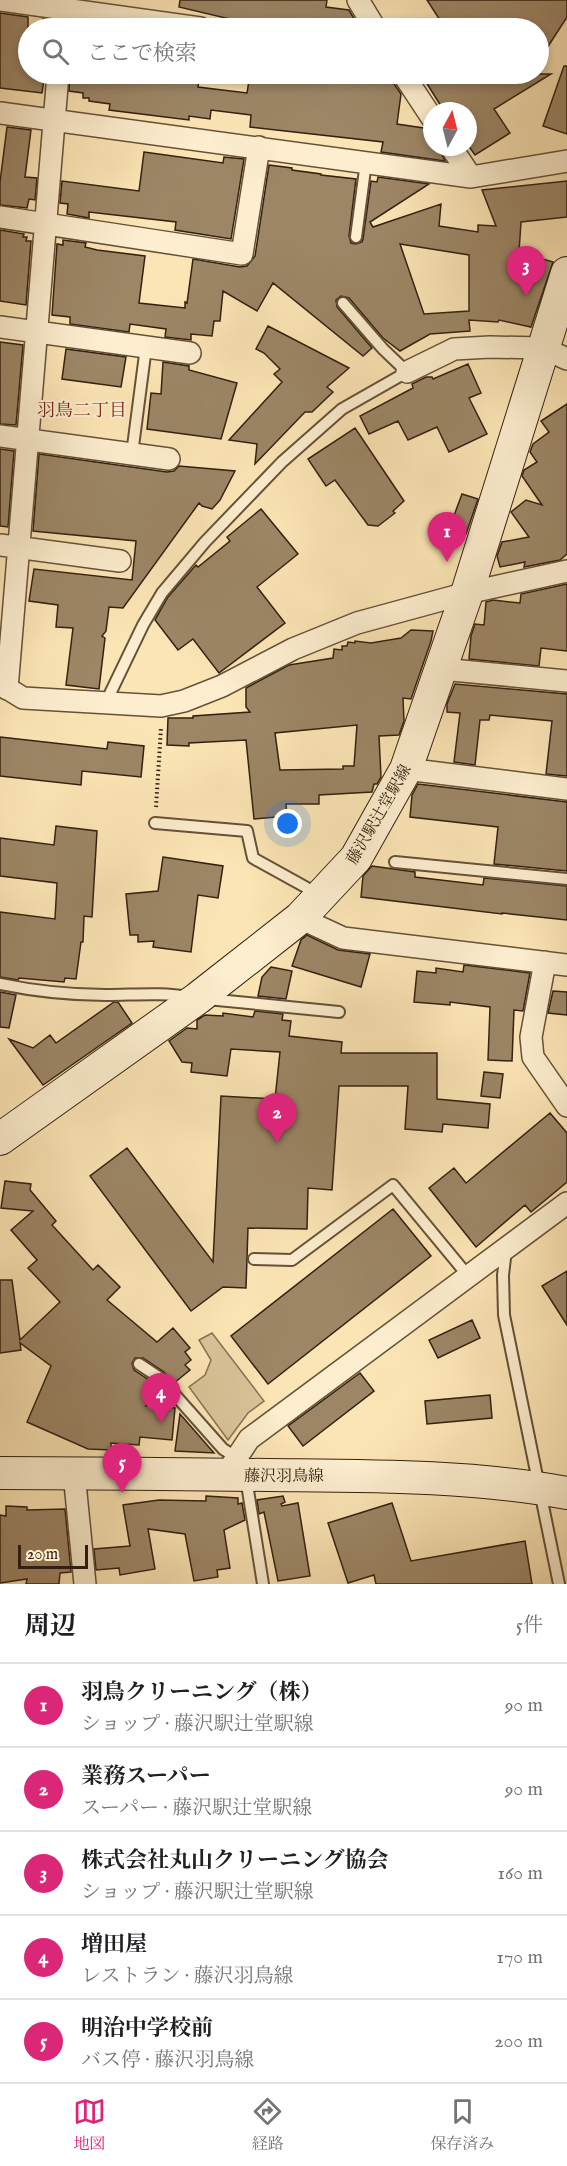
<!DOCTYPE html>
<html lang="ja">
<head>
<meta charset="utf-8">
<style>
  body { margin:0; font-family:"IM FELL English","Noto Serif JP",serif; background:#f2f2f2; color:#202124 }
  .compass { position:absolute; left:423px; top:102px; width:54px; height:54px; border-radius:50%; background:#fff; box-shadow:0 3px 9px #0003; rotate:7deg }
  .scale { position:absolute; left:18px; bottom:15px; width:70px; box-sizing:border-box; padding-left:6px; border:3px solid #332010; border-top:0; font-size:16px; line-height:21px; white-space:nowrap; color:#332010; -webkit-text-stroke:4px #fdeecf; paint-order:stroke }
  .you { position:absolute; left:288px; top:824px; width:21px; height:21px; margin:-15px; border:4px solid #fff; border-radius:50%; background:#1a73e8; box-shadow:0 0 0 9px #1a73e833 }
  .badge { display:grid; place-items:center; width:39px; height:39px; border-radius:50%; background:#db2777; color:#fff; font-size:20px; font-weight:700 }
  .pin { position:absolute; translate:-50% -50px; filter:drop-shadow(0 2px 3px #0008) }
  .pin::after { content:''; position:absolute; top:32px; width:21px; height:18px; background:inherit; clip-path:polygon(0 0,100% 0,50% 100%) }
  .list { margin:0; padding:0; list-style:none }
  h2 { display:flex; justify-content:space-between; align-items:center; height:78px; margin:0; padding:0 24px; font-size:26px }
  h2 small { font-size:20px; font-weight:400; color:#757577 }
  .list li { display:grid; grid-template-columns:39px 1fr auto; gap:18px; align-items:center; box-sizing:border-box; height:84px; padding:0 24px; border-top:2px solid #e0e0e0 }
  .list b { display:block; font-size:22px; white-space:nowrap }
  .list p { margin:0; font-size:20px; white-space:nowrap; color:#757577 }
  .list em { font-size:20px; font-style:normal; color:#757577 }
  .icon { flex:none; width:33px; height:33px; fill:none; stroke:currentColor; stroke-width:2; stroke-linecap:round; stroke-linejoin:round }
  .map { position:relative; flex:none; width:567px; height:1584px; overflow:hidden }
  .search { position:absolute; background:#fff; box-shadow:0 3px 9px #0003; left:18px; right:18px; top:18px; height:66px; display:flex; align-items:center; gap:15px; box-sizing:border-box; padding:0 21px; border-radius:33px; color:#757577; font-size:22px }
  .sheet { height:498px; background:#fff }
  nav { display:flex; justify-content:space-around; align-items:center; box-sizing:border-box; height:84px; border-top:2px solid #e0e0e0; background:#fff; font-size:16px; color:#757577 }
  nav a { display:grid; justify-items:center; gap:3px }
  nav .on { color:#db2777 }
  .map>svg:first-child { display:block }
  .green { fill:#dac499; stroke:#867254; stroke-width:1.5 }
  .building { fill:#9c8666; stroke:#332010; stroke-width:1.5; fill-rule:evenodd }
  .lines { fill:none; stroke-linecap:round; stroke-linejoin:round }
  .lane-casing { stroke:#655139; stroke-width:14 }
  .street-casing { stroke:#655139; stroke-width:24 }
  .secondary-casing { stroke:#332010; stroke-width:34 }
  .path { stroke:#332010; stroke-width:4; stroke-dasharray:1.5 3; stroke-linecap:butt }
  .lane { stroke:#fdeecf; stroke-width:10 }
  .street { stroke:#fdeecf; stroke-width:21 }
  .secondary { stroke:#fdeecf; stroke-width:32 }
  .labels { text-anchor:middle; stroke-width:4.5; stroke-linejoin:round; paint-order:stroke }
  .street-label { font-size:16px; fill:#332010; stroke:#fdeecf }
  .neighbourhood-label { font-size:18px; fill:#7a1f14; stroke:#fdeecf }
</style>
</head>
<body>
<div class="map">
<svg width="567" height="1584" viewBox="0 0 567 1584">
  <rect width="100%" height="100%" fill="#fce5b5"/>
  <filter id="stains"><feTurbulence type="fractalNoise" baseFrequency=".00333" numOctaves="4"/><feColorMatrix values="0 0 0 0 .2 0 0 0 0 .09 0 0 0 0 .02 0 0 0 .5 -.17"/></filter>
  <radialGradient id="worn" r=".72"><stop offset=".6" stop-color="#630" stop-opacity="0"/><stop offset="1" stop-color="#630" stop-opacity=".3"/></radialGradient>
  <path class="green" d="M212,1333L264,1401L248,1413L228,1440L189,1387L205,1375L211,1360L199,1340Z"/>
  <path class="building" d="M180,0H327L326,7L349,10L356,22V28H332V26L286,20L284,28H268L179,7Z
    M427,0H567V17L538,62V28H445Z
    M0,13L28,17V74H45L42,93L0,88Z
    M43,19L110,28H42Z
    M564,66H567V134L543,126Z
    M70,74H108L132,76L133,75L171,80L172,74H200L198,87L247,93L250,74H390L392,81L401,94L397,124L424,128L432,131V147H438L445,161L381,152L383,142L250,127L251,115L211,110L210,119L189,116V120L109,110L110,104L89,101V98H83V93L69,91Z
    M421,74H551L494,109L510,133L475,155L468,145V111H454L452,105L451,111H444Z
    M7,127L31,130L25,177L37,178L35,200L29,199L27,208L0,205V182Z
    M144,152L223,163L224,157L244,159L231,239L175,230L176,222L89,212V218L67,214L68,204L60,203L62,181L139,191Z
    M269,165L292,168V170L321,174V175L356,179L349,236L351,243L356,244L362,242L363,239L371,181L377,182L378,177L429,184L370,222L373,227L441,204L439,226L478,232V225L496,226L482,190L567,181V217L521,222L519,252L553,262L531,327L499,320L498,322L469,320L470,331L430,334L400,351L383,338L349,298L341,296L336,300L337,307L372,348L363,356L273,283L257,311L223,291L220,321H214L212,336L191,334V340L165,337L166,329L130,324L129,332L70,324V317L52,315L57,244L63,245V240L86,243L85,247L97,250L145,256L139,303L185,308V302L187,303L193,259L240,267L247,266L255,256ZM400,244L469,255V311L424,314Z
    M0,230L24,234L23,237H27L26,241H31L26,305L0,301Z
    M268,326L349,368L327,387L333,392L312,412H305L255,464L257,444L229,440L282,382L274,374L280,369L264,353L256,349Z
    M0,342L23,345L16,425L0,424Z
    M66,349L126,357L121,387L62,379Z
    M163,362L189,366V370L237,383L221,439L147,429L151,393L161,394Z
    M468,364L481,393L469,398L487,434L449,452L437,427L408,440L398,421L369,434L360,416L413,388L412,384L426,377H432L433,379Z
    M567,404V554L560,560L524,567L525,562L500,567L497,556L502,542L529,537L511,512L526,500L542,505L522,476L524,470L537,462L530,452L533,444L549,432L541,421Z
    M355,428L404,501L393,511L395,513L378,526L368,525L335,480L326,486L308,459Z
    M0,449L14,451L8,527L0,526Z
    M39,454L167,472L174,471L179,466L235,471L220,500L212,509L202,506L199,503L123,608L109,607L106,631L102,636L105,638L99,689L66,685L73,628L56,627L58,605L29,601L34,569L132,580L136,541L33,531Z
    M462,494L478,499L466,534L449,529Z
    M261,509L298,554L257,587L285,623L219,673L193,639L178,650L155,620L168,597L196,565L198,567L230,541L227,537Z
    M567,584V651L541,648L539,666L469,659L471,636L475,624L484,625L486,602L493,600L520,603L521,594Z
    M411,630L433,631L431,641L411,699L403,698L404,721L399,735L379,736L381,777L377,784H374L372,792L319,795V804H286L287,816L254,819L246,740L189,743V746L167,745L168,718H193V716L250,712L246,707V688L289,665L333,658L334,649L342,650V646H347L348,642L355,643V641L371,643L401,638ZM357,725L354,766H343V769L280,770L275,733Z
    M455,684L567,694V776L546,774L552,721L490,715L489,720H480L475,765L454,762L460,713L447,712V704Z
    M0,737L107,749L108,742L144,746L141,777L82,771L81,785L0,776Z
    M418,784L567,802V871L494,864L498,827L410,817L412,795Z
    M56,826L97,831L92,917L84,916L83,942H81L76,979L65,978L64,982L19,978L18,980L0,977V912L55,919L57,883L0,876V838L54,845Z
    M163,857L223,866L218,898L198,895L191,952L153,947L154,941L138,942V935H130L126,894L158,891Z
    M372,866L415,872V877L483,885L484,878L567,886V920L502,913V914L361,897L363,876Z
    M307,935L338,950L370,954L361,987L292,966L301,940Z
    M464,965L530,973L523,1011L514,1010L512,1061L488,1060L490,1007L450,1002V1005L414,1002L417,971L436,973V968L463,972Z
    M271,967L292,971L286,999L258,996L262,977Z
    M553,991L567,992V1015L548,1013Z
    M0,992L16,995L9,1028L0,1027Z
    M114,1002H118L132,1023L43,1085L9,1039L33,1048L50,1035L56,1043Z
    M255,1011L283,1014L282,1020L291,1021L289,1036L342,1042L341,1053H437V1099L490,1104L488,1128L443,1124L442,1132L405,1129L408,1086H339L332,1190L308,1188L307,1229L248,1228L246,1288L223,1287L191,1311L90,1176L127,1148L213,1262L221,1096L275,1099L280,1052L231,1049L227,1076L191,1072L192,1063L182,1062L169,1041L187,1028L197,1029V1020L205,1015L223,1016V1013L253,1017Z
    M484,1072L503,1074L500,1098L481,1096Z
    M550,1113L567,1133V1182L531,1212L525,1205L476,1247L429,1188L454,1168L466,1183Z
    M5,1181L31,1184L30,1190L56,1221L52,1225L93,1270L98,1265L120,1287L107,1300L157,1342L173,1328L190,1348L185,1352L191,1360L185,1365L190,1370L174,1383L164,1372L143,1358H135L132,1363L134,1370L155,1384L163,1392L146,1406L175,1408L172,1440L140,1437L139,1445L111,1443V1450L88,1449L27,1422L51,1366L20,1343L21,1350L0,1353V1280H12L20,1340L60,1302L28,1268L37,1260L11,1230L33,1211L1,1208Z
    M393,1209L431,1256L268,1384L231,1336Z
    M567,1271V1325L542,1286Z
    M472,1320L480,1338L438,1358L429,1340Z
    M360,1373L374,1391L303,1446L288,1426Z
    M490,1395L492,1418L427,1424L425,1401Z
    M180,1414L214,1453L175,1451Z
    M206,1496L238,1498V1504L242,1503L245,1520L224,1530L230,1568L217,1570L218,1577L194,1581L185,1534L148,1529L155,1569L120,1575L119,1568L96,1570L94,1549L130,1546L123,1505L159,1500L206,1501Z
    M283,1496L285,1502L281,1504L282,1506L298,1503L310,1576L278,1581L264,1512L259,1514L257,1500Z
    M392,1503L411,1561L525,1541L532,1584H376L374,1575L348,1583L328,1523Z
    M6,1506L27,1507V1510L65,1509L71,1572L60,1573L59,1584H26L27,1579L0,1583V1515L6,1516Z"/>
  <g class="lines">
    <defs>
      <path id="lane" d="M356,237L366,162
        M132,454L146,347
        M106,702L143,625L162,593L205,542L282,462L342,409L407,372L383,349L343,303
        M155,823L247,831L253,858L318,894
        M395,862L567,879
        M0,984C34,991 71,995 106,995C134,995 161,992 189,997
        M207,999L339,1012
        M506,1250L503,1275L504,1315L559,1584
        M254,1259L292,1260L393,1185L469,1277
        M139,1364L160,1378L223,1449L237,1458
        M246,1478L263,1584"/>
      <path id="street" d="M0,0L200,28
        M358,0L375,28
        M403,74L432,118
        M0,113L471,177L567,161
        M451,147L471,177
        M0,217L242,254L259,147
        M0,327L190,353
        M407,372L454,349L490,347L543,348L567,359
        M0,436L169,459
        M0,545L120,561
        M441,669L567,681
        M0,684L23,698L161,706L184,701L222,686L293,649L357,623L467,593L567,571
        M7,689L58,74
        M406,769L567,789
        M300,918L343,938L567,965
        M545,962L531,1037L533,1057L567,1106
        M74,1473L85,1584
        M226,1474L249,1439L567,1203"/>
      <path id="secondary" d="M0,1139L198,998L300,918L356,858L406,769L467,593L567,273
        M0,1473C89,1473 179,1474 268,1475C367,1476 469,1475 567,1493"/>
    </defs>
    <use href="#lane" class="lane-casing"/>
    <use href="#street" class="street-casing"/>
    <use href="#secondary" class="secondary-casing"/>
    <path class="path" d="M156,807L161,728"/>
    <use href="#lane" class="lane"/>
    <use href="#street" class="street"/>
    <use href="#secondary" class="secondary"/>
  </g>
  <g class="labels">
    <g class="street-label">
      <text transform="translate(378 814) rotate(-60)" y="6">藤沢駅辻堂駅線</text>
      <text x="284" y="1481">藤沢羽鳥線</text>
    </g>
    <g class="neighbourhood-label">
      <text x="82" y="416">羽鳥二丁目</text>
    </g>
  </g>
  <rect width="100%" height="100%" filter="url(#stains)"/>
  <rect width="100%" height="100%" fill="url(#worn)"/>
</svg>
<svg class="compass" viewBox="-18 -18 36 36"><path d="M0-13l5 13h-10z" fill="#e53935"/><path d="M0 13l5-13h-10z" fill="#757577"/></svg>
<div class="scale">20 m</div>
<div class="you"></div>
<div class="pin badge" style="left:447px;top:562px">1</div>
<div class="pin badge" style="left:277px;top:1143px">2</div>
<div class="pin badge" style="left:526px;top:296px">3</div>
<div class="pin badge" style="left:161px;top:1423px">4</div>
<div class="pin badge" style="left:122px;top:1493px">5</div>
<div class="search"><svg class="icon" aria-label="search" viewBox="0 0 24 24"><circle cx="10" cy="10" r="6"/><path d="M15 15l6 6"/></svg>ここで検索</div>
</div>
<section class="sheet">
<h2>周辺<small>5件</small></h2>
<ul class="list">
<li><span class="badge">1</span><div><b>羽鳥クリーニング（株）</b><p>ショップ · 藤沢駅辻堂駅線</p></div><em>90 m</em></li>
<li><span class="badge">2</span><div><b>業務スーパー</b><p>スーパー · 藤沢駅辻堂駅線</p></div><em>90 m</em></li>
<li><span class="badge">3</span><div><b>株式会社丸山クリーニング協会</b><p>ショップ · 藤沢駅辻堂駅線</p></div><em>160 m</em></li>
<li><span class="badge">4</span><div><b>増田屋</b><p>レストラン · 藤沢羽鳥線</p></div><em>170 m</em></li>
<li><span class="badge">5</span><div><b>明治中学校前</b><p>バス停 · 藤沢羽鳥線</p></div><em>200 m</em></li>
</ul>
</section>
<nav>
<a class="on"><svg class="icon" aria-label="map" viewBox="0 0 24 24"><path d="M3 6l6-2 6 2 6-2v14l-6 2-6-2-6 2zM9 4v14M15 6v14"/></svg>地図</a>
<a><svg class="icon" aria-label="directions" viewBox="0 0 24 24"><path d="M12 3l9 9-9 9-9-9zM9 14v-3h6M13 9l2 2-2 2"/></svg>経路</a>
<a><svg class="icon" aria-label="saved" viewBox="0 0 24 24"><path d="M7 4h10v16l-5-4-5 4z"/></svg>保存済み</a>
</nav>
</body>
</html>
